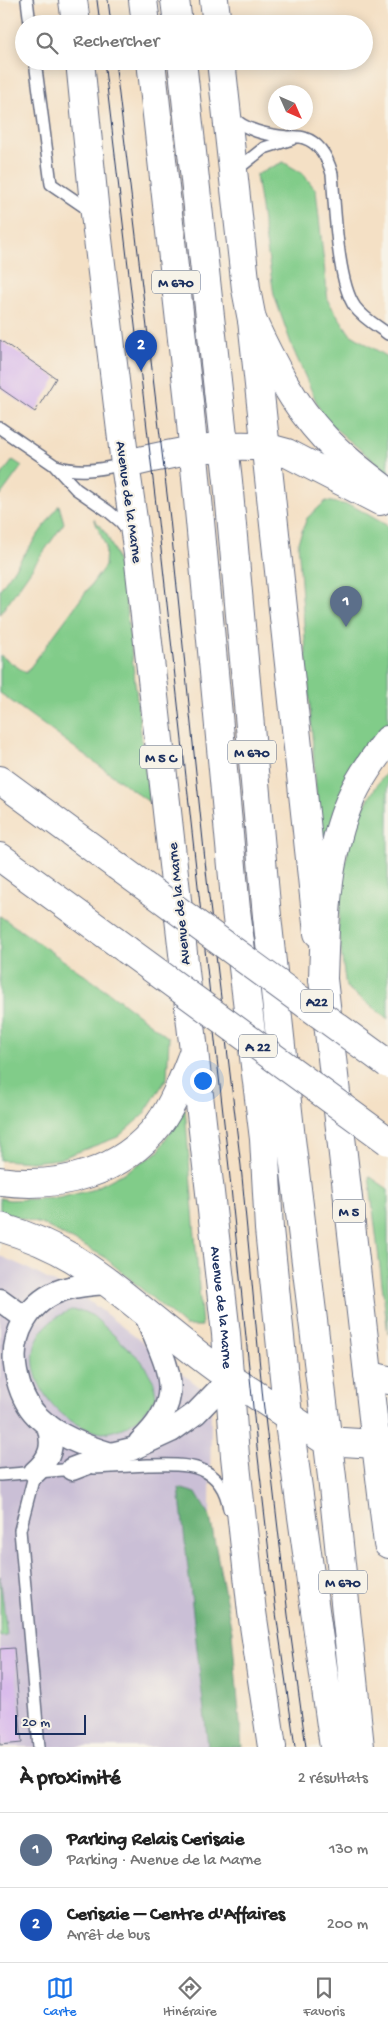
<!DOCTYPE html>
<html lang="fr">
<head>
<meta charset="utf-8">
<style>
  body { margin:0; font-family:"Gochi Hand",sans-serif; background:#f2f2f2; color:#222 }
  .compass { position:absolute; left:268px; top:85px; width:45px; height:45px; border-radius:50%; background:#fff; box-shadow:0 2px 12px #0003; rotate:135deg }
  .scale { position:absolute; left:15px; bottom:12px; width:71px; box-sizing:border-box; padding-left:5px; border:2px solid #1b2f5e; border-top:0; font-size:14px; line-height:18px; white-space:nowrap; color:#1b2f5e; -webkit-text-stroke:4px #f7f3e8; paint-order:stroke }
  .you { position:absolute; left:202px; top:1080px; width:18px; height:18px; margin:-12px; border:4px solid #fff; border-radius:50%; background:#1a73e8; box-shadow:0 0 0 8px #1a73e833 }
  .badge { display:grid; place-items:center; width:32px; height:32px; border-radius:50%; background:#1a73e8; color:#fff; font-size:16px; font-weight:700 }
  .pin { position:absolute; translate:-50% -41px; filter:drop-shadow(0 1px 2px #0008) }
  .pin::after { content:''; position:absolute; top:26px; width:18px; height:15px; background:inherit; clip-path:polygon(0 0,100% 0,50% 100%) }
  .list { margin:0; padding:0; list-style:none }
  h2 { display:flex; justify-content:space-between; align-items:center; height:65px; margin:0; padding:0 20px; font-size:21px }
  h2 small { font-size:16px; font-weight:400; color:#767676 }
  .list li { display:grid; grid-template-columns:32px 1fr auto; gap:15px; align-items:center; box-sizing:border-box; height:75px; padding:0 20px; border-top:1px solid #e0e0e0 }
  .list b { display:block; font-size:19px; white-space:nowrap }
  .list p { margin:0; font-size:16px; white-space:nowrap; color:#767676 }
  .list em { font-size:16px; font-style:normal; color:#767676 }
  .icon { flex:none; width:28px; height:28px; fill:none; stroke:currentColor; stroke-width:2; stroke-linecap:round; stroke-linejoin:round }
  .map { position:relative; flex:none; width:388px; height:1747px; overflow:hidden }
  .search { position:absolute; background:#fff; box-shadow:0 2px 12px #0003; left:15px; right:15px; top:15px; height:55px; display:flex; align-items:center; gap:12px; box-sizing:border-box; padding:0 18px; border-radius:28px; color:#767676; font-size:19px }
  .sheet { height:215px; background:#fff }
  nav { display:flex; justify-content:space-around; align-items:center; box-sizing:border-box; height:70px; border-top:1px solid #e0e0e0; background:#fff; font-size:14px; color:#767676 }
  nav a { display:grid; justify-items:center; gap:2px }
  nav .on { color:#1a73e8 }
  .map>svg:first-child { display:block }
  .industrial { fill:#cabfd6 }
  .green { fill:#81cc89; stroke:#4e7e74 }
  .forest { fill:#68b075; stroke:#42706a }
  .building { fill:#d5b4eb }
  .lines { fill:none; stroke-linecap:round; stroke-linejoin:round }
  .service-casing { stroke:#676d82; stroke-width:14 }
  .minor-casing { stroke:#676d82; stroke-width:25 }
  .tertiary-casing { stroke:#676d82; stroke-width:30 }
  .primary-casing { stroke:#676d82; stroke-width:30 }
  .motorway-casing { stroke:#676d82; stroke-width:30 }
  .service { stroke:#fff; stroke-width:11 }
  .minor { stroke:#fff; stroke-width:22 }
  .tertiary { stroke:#fff; stroke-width:28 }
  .primary { stroke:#fff; stroke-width:28 }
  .motorway { stroke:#fff; stroke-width:28 }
  .tram { stroke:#1b2f5e; stroke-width:1 }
  .motorway-bridge-casing { stroke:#676d82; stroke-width:30; stroke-linecap:butt }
  .motorway-bridge { stroke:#fff; stroke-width:28 }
  .labels { text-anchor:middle; stroke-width:4.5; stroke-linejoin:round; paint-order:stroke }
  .shield { fill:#f7f3e8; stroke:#5d6a87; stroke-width:1 }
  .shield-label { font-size:14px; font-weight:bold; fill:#1b2f5e }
  .street-label { font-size:15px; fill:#1b2f5e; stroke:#f7f3e8 }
</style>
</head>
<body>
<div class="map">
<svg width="388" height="1747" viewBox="0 0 388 1747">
  <rect width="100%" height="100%" fill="#f7f3e8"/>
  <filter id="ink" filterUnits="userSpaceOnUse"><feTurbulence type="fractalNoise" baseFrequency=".02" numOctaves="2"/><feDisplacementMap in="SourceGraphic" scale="10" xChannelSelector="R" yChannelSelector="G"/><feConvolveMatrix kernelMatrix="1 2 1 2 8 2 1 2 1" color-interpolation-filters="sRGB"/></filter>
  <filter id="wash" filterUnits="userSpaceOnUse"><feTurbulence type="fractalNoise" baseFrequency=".0096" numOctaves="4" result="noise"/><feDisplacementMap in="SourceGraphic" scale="20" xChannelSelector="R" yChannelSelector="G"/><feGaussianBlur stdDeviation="1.12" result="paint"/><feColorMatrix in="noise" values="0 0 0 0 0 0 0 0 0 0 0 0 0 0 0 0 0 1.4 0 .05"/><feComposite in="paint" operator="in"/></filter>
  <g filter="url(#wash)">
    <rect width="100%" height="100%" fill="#f4e0c5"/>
    <path class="industrial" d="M0,1256L23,1266L93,1304L201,1388L211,1409L210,1517L232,1632L242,1747H0Z"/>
    <path class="green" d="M283,162L302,173L316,190L328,301L350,334L388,357V473L324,419L293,349L274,295L256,175Z
      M13,460L22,466L0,496V477Z
      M326,501L353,506L388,526V728L320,844L298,542L307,518Z
      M59,505L64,523L0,614V589Z
      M94,519L107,535L115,553L124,588L149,802L0,693V655L26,673L105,566L106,547Z
      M388,771V1019L346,987L338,930L342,880L354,823L379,782Z
      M0,916L110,993L169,1038L167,1078L143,1115L118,1137L59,1159L32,1162L0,1160Z
      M185,1108L202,1326H185L103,1256L44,1225L0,1212V1198L9,1200L59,1198L91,1190L126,1172L158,1152Z
      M369,1176L388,1189V1334Z
      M71,1310L82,1311L93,1316L141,1360L154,1382L156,1396C145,1414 133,1426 113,1431C109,1432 105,1433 102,1433C41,1423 0,1338 71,1310Z
      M0,1576L7,1636L0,1637Z"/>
    <path class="forest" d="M179,1488L196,1493L210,1517L232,1632L242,1747H208Z"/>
    <g id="blocks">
      <path class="building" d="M0,340L56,378L35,412L0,388Z
        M14,1648L22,1743L0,1745V1649Z"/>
    </g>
  </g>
  <g filter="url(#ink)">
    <use href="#blocks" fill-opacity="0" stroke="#676d82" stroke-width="1"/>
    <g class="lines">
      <defs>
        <path id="service" d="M27,0L30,24
          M35,61L51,184L92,212
          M230,115C245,131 267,135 288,137C293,137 299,136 304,138C320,143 328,159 332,174C335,206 337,282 355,307C363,318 377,326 388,334
          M235,171L264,148L292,139
          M0,428L54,465L76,489L108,511L121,522L128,531
          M56,466C80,474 100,469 125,464
          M94,1468C112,1467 130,1466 148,1465C185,1464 222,1462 229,1509
          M35,1472L20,1530L39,1747
          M0,1475L75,1469"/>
        <path id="minor" d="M107,1283C93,1284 79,1285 65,1289C29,1300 9,1335 16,1372C19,1388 25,1404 37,1416C57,1436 85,1446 111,1454
          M0,1300L25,1318
          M140,1442C190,1396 166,1367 145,1313
          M72,1469L111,1454L132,1449L171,1431L196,1413L230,1378
          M35,1472C51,1458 54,1446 48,1425"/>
        <g id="tertiary">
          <path d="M73,0L76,24"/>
          <path d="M214,0L217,24"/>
          <path d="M80,61L95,214L125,464"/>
          <path d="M221,61L246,289L252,320L318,933"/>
          <path id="s1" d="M194,1051L226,1334L235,1456L252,1612L272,1747"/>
          <path d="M368,1375L388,1380"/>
          <path d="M388,1443L376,1444L388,1544"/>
        </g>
        <path id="primary" d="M143,0L146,24
          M175,0L178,24
          M151,61L189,402L236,910L264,1139L269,1229L288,1416L334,1747
          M182,61L228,481L267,916L291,1139L332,1477L360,1747
          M194,1051L138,554L125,464C172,454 217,442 265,447
          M230,1378L326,1441L376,1444L323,979"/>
        <path id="motorway" d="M252,320C271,361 293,404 324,437C343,458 366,475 388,492
          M265,447L287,453L380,501
          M0,780L117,866
          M0,857L127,950
          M323,979C325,918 326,855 351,798C360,777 374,758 388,740
          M0,1181C59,1189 122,1173 159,1124C175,1102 184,1076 194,1051
          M0,1227C26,1235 51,1245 74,1259C129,1294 175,1341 230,1378"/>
      </defs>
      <use href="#service" class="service-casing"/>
      <use href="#minor" class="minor-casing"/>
      <use href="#tertiary" class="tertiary-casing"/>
      <use href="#primary" class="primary-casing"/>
      <use href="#motorway" class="motorway-casing"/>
      <use href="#service" class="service"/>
      <use href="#minor" class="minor"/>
      <use href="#tertiary" class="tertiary"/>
      <use href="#primary" class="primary"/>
      <use href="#motorway" class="motorway"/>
      <path class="tram" d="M97,0L100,24
        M108,0L111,24
        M104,61L158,522L229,1168L258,1457L276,1613L295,1747
        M115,61L170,519L207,880L241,1166L263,1400L288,1615L306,1747"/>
      <defs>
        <path id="motorway-bridge" d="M117,866L388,1064
          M127,950L388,1141"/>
      </defs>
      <use href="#motorway-bridge" class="motorway-bridge-casing"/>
      <use href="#motorway-bridge" class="motorway-bridge"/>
    </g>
  </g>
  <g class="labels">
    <g class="shield">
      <rect x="152" y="270.5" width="48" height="23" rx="4"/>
      <rect x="228" y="740.5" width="48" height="23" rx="4"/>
      <rect x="140" y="745.5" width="42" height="23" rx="4"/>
      <rect x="301" y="989.5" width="32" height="23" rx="4"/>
      <rect x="239" y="1034.5" width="38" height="23" rx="4"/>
      <rect x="333" y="1199.5" width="32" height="23" rx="4"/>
      <rect x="319" y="1570.5" width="48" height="23" rx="4"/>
    </g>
    <g class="shield-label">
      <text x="176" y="287">M 670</text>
      <text x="252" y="757">M 670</text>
      <text x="161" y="762">M 5 C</text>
      <text x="317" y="1006">A22</text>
      <text x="258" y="1051">A 22</text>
      <text x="349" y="1216">M 5</text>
      <text x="343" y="1587">M 670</text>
    </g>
    <g class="street-label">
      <text transform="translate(130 502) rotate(82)" y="5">Avenue de la Marne</text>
      <text transform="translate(178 904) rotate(-96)" y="5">Avenue de la Marne</text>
      <text dy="5" stroke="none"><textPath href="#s1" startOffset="258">Avenue de la Marne</textPath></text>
    </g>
  </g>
</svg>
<svg class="compass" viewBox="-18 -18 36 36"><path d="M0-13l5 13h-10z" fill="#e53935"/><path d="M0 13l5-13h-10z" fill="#767676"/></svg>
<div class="scale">20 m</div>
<div class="you"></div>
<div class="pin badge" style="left:346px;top:627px;background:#5c6f8a">1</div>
<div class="pin badge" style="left:141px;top:371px;background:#1a4fb4">2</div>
<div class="search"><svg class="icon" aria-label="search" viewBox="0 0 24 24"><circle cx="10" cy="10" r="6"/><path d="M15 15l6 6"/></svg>Rechercher</div>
</div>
<section class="sheet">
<h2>À proximité<small>2 résultats</small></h2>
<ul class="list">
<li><span class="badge" style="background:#5c6f8a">1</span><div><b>Parking Relais Cerisaie</b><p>Parking · Avenue de la Marne</p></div><em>130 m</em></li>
<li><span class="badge" style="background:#1a4fb4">2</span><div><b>Cerisaie – Centre d'Affaires</b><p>Arrêt de bus</p></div><em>200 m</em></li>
</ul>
</section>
<nav>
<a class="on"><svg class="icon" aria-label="map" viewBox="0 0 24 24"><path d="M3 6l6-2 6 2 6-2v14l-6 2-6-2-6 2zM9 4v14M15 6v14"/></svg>Carte</a>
<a><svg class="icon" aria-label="directions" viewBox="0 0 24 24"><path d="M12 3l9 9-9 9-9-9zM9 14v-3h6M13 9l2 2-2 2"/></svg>Itinéraire</a>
<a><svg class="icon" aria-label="saved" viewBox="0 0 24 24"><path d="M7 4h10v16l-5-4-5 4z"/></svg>Favoris</a>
</nav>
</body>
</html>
